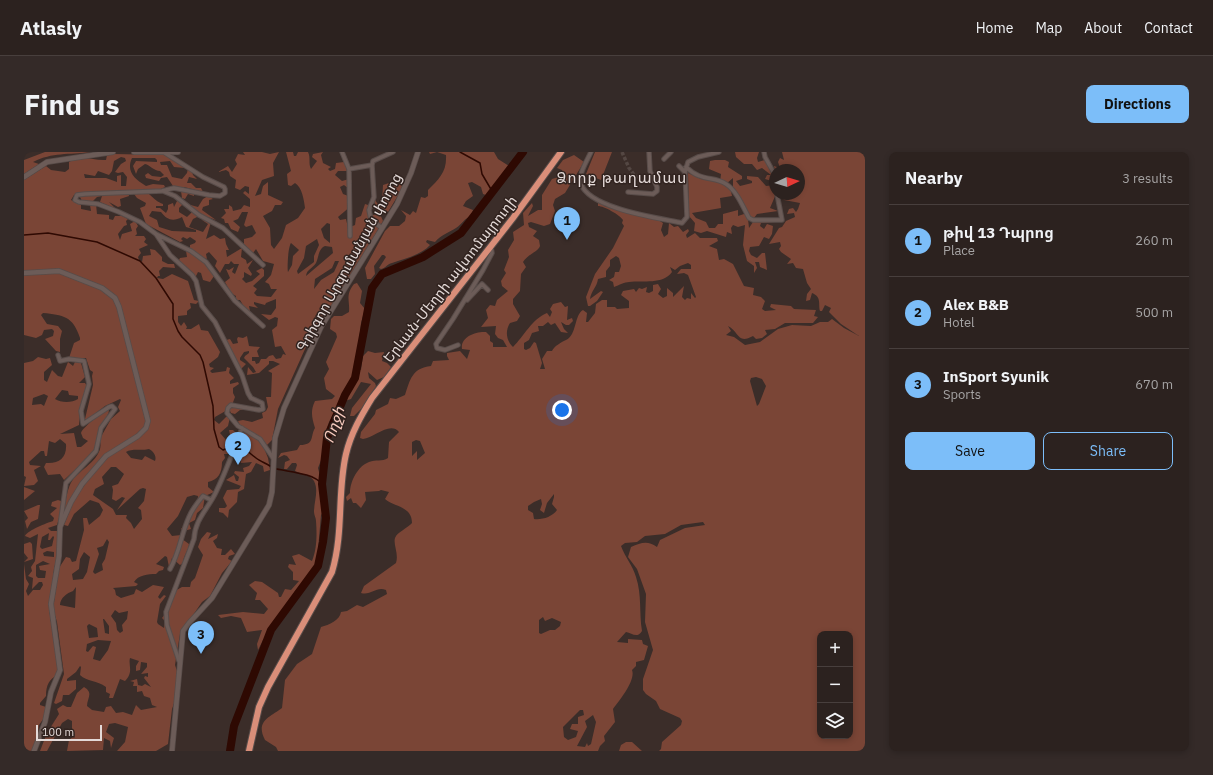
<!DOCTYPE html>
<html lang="en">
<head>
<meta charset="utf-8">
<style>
  body { margin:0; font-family:"IBM Plex Sans","Noto Sans Armenian",sans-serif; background:#342a28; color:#f1f3f6 }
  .controls { position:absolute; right:12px; bottom:12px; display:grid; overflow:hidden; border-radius:8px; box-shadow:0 2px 6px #0003 }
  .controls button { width:36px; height:36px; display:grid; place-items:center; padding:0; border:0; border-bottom:1px solid #483f3d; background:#2c221f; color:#f1f3f6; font:20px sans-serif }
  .compass { position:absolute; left:745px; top:12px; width:36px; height:36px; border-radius:50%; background:#2c221f; box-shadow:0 2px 6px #0003; rotate:86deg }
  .scale { position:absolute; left:12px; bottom:10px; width:66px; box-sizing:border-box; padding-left:4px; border:2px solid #e4dad8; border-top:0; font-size:11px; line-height:14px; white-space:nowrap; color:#e4dad8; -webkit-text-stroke:3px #31231f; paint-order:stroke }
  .you { position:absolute; left:538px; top:258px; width:14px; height:14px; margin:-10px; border:3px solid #fff; border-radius:50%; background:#1a73e8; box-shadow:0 0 0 6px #1a73e833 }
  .badge { display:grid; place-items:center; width:26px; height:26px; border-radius:50%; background:#7cbef9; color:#111; font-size:13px; font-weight:700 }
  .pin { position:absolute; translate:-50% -33px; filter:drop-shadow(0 1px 2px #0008) }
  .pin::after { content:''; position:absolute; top:21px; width:14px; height:12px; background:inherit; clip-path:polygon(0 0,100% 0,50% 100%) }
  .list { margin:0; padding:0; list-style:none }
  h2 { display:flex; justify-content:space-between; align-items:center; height:52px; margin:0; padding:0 16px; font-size:17px }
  h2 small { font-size:13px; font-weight:400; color:#a6a4a4 }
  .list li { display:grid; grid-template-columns:26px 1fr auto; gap:12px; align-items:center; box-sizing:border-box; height:72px; padding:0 16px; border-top:1px solid #483f3d }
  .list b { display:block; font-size:15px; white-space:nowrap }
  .list p { margin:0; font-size:13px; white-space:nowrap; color:#a6a4a4 }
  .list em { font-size:13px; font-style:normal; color:#a6a4a4 }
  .actions { display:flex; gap:8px; padding:12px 16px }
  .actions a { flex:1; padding:9px 0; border:1px solid #7cbef9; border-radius:8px; text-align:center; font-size:14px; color:#7cbef9 }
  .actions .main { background:#7cbef9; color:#111 }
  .icon { flex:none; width:22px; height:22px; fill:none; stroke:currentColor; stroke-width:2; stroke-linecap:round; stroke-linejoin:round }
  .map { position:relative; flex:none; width:841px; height:599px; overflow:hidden; border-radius:8px }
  header { display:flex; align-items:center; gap:24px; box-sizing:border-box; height:56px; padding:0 20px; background:#2c221f; border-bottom:1px solid #483f3d }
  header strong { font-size:19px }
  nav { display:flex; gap:22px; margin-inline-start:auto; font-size:14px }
  .intro { display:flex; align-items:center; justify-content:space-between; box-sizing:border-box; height:96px; padding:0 24px }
  h1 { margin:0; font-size:28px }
  .button { padding:10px 18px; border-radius:8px; background:#7cbef9; color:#111; font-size:14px; font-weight:700 }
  main { display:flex; gap:24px; padding:0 24px }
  aside { flex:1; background:#2c221f; border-radius:8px; box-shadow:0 2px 6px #0003 }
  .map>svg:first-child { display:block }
  .green { fill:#7a4536; fill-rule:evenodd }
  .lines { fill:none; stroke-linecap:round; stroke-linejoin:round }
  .stream { stroke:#2e0902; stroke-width:1.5 }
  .river { stroke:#2e0902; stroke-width:8 }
  .minor-tunnel { stroke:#544743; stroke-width:3.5; stroke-dasharray:3.5 2; stroke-linecap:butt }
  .minor-casing { stroke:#584c49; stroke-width:5.5 }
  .tertiary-casing { stroke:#584c49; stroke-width:6 }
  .trunk-casing { stroke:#584c49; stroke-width:8 }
  .minor { stroke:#6c5c58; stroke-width:3.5 }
  .tertiary { stroke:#6c5c58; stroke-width:4.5 }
  .trunk { stroke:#da8e79; stroke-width:6 }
  .labels { text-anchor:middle; stroke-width:3; stroke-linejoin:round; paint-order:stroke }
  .street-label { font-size:14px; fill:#e4dad8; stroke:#31231f }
  .neighbourhood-label { font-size:15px; letter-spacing:1px; fill:#e4dad8; stroke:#31231f }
  .water-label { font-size:15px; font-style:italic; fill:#f9ccbf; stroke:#31231f }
</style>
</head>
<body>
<header>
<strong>Atlasly</strong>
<nav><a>Home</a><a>Map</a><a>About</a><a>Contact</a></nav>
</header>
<div class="intro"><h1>Find us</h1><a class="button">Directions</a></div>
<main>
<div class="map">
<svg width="841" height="599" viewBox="0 0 841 599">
  <rect width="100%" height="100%" fill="#3b2d29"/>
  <path class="green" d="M66,0C44,3 29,0 9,10L15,12L0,22V8L21,0Z
    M219,0H238L246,2L255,0L249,11L250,24L238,28L231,44L237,42L239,34L244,30V43L259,50L257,53H251L248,59L239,64L246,76L247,93L250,97L258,86L262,73L274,66L281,56C280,48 278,35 271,31L267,34L264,33L263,22L267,19L262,0H269L270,4H272L274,0H284C287,6 284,11 287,17L293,9L288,5L289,2L299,0L297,3L299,11L307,15L304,17L306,19L311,17L312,11L320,10L318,6L321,5L323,19H314L311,23L318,29L325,27L328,28V31L325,32L324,36L320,33L316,35L319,42L327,45V54L314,65L316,68L322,67L324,76L331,73L332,66L337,64L341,52L344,53L345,61L349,63L353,62L354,55L348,48L350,46L353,51H358L359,33L365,31L367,37L371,33L376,32L379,35L364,60L361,59L356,62L359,69L342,98L344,102L337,106L338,111C332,114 323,128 323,134L316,138L309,152L297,166L296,171L290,177L254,257L248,288L240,296L244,306L246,318L240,320L239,314L232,311L227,320L222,322L220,337L214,340L213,350L205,358L204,366L199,361L195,360V356H201L203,354L199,346L203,338L215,337L217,334L202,328L210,323L212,329H214L215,325L210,321L211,319L220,320L219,316L225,314L228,310L217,311L216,306L211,304L215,296L212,294L208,295L207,297L209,300L208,302H200L201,306L198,310C198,321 194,328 184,330V335L190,340L181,344L179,356L173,361L171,368L165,371L167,377L160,379L157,377L168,363L166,359L173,355L174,344L170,343L163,345L154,364L143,377L148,384L157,383L158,387L165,392C165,398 159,404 159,411L156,413L148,406L147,409L149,413L145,415L143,405L141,404L132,412L140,415L139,418L135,419L132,422C124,422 114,423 110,430L114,432L112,434L89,436L91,438L92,443L97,446L110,442L112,437L118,440L129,433L140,435L134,445L136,447L140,443L142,444L136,452L133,470L134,472L140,476L141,469L138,466L141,462L149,440L158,435H166L167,430L171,426L179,403L174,395L177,387L183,380L187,381L184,387L194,382L193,386L189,389L193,396L198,397L197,403H201L207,397L211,402L205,404L204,407L208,409L198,421L186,444L178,450L156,482L151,513L154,522L153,543L148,557L144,592L132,599H93L101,590L104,575L91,571L85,572L82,580L90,586L87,596L86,589L80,586L79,598L43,599L45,588L51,583L48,579V569L44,567L38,571L23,599H16L23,581L35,562L33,557L39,553L43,555H47L53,541L60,535C70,541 63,546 63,554L68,558L80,560L82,555L87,554L92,561L99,560L108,563L112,553L117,558L133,555L128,553L126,546L120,544L118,539L113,540V534H109L110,530L106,529L113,527L114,533L118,534L121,532L127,535L120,526L121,524L124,525V521L117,522L123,515V511L117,510L116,518L112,519V514L115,509L106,506C104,513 110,520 101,529L96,527L89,546H85L86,542L82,540V535C73,528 63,530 56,523L57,515L56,514L52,520L43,527V529L52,528V537L45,543H39L38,549L32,552L30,551L40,522L33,470L29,457L35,416L42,405L46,406L48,410L52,409L60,378L59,366H63L65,373L76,364L79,358L75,351L66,348L50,362L44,374L40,373L50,348L64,328L62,327L55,332L53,339L47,346L42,361L35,366L33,373L24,376L27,379H34L37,388L30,417L25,457L35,522C25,527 22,533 22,544L16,551V553L22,555L25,559L15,573L13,588L8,599H0V412L2,427L5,432L2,439L4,444L9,438H16L19,433L18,430H15L8,437L9,426L4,424L8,419L7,415L11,409L14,382L6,386L1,384C4,378 23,371 29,369L30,366L26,362L33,356L27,354L28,350L34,348L37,349V354L41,353C42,346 44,335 48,329C57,316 83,305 75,286L68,302L40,328L36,322L24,323L20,315L22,311C35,312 43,306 42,292L36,287L31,291L25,289L23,304H21L20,299H17L5,310L6,313L17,314L10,318L14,329L10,333L0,334L2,325L0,324V211L9,209L14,205L22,207L26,206L28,213L20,220V228L23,230L28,218L34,224L38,225L44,210L49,214L51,210L57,211L61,225L55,231H61L63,234L57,252L55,273L36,282L50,281L53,295H57L64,289L59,286L57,281C59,275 78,260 85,258C85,266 73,272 75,283H78L87,267L96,259L94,255L97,248L96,247L81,254L64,267H61L69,233L68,224L69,220L66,218L62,206H45L50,191L56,188V186C49,164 39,163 19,161L17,163L23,172L34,174L38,179L36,187V200L32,199L21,187L29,184L30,179L28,177L20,178L18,183L12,186L0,183V28L22,14L27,18L41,20L45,17V10C58,2 69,9 82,8L83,3L89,2L140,3L155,9L157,13L161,15V16L150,15L146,9L136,10L137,13H143L148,25L158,27L163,21L164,16H167L169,23L173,27L165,25L163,31H167L172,36H177L179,40L160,35V38L170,42V44L164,42L161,47L158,46L157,39H147L149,34L143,25L137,26L135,29L122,26L121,23L124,21L128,24L137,25L140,23L136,19C130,19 126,13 121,12L114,17L112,22L109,14L112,9L133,10V8L131,6H108C102,19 110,27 122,34L129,32L140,33L141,35L135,38H104L105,44L96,47L97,54L94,55L85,50L92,57L76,50L78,44L73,45L69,49H58L56,45L63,42L59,40L50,43L47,48L57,53V57L67,59L66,53L72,52L73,62L85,63V67L89,68L91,64H98L104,67L102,69L103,73L100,74L94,82L96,88L98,82L108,79L106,72L111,69L114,74L112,77L113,82L111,84H120L122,87L120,90L124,93L115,97L117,101L114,105L115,108L118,110L119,104L127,103L126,97L131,98L138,105V109L144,112H150L151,116L139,115L135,119L136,124H134L133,126L139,127L148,122L164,129L170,148L175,149L172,152L166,151L167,156L163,159V163L154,164V170L157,174L160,170L163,175L162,177H167L175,172L177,178L184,179L196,200L194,205L185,212L186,215L190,216L186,219L188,221L202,219L203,215L206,216L205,221L210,226L206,229V232L214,230L215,232L209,236V241L211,245L208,253L221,258H216L211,262L207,261L205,257L191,265L190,268L195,272L202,265H206L204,274L196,281L203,289L201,295L208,292L205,278H209L213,282L217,276L214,269L219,268L228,270L239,266L238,261L242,259L244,255L242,245H247L248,221L244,219L256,212L249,209H245V212L235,221L223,223L224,215L229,221L232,220L229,215L220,206L221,204L225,201V199L220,200L216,206V208L222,212L217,217L212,213C210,204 205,197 202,188L206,187L209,192L214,191L213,187L214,185L219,186L223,184L225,194L236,195L233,199L235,205H228V209H231L232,212L235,211L237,207H242L245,204L249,203L252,207L257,206L259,202L262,203L257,194L251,195L248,178L253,174L254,166L251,165L245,168L237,162L247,163L252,156V147L242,151L241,153L230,150V152L234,156L225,154L226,159L222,158L216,148H212V144L207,141L201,130L206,126L202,117L205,118L210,115L208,120L211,122L215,112H210L207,109L205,112H201L196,121L191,114L193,109L185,100L182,102L183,107L173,103L189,120L190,124L186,130L179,128L177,121L174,120L171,126L155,108L156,106L163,105L162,99L166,97V93L171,91L172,89L166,85L163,87L159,85L157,87L159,89L156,90L122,72L116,56L121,54L122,51L113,46L110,42C128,36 125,47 139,52V54H132V56H136L142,61L144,57V53L149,51L150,55L154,47L159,52L155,56V60L163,65L169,59L175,64L169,67L165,75L179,80L184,72L178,68L187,70L182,87L190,83L196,87L201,86L202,92L205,98H202L203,105L218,96L217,105L222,108L223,112L229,108L224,116L228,122L227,124L220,120V125L218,127L222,131L228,129L236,122L232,119L238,116L240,118V124L229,134L233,137L230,141L233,144L247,145L253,137H247L245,132L241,130L247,123L250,112L239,109L232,97L229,101L220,92V87L228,85L232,81L228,73L222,75L220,73L224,60H218L214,67L209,69L216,75L214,80L207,77L204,71H201L200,67L197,66L202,61L200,57H205V53L208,55L209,59L217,57L220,53L226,55V47L219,41L221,39L225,42V35L221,34L216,38L211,36L212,28L206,24L205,20L202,18L194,20L204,14L208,20L213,12L211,8L214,2L221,3ZM97,5L101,6L102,9L97,12L91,20L94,21L99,20L103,25L102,34H97V23L93,24V30L82,26H61L60,22L71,24L74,19L85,23L88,19L90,9ZM128,59L137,60C143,68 149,70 158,65L162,75L172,78V80L148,79L135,75L133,68L125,64ZM303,71L306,72V91L300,86L297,77ZM293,87L295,93L290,104V110L274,122L273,119L280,106L282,94ZM267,91L275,98L269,104L268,113L264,120C263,117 264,95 267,91ZM301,94L308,95L309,101L282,124C283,117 288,117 292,111C295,105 294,97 301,94ZM311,109H315L310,120L297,128L290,137L291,127L308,116ZM38,238L44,239L45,243L54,244V247C48,251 37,251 31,247ZM20,242L24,244L20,254L17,252L8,253L9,246ZM125,297C129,299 133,304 131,309L121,304L118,308L107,306L102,300C108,296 117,299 125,297ZM87,315H92L100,322L94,332L88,334L89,338L88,347L92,349L98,345L101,346L93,358L116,337L119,336L122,337L120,349L114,356L117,358L118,367L110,377L107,371L102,366L103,363H92L89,357L69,343L71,337L80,332L78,325ZM25,381L24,388H26L29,384L30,385L28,394L18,397L16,395L18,385ZM83,387L85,390L81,407L78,412L79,418L71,422L69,420L75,402L73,396L79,394ZM23,399L30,400V405L20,404L19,401ZM60,400L66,405L63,420L59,427L49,428L48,422L55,417L56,407ZM19,409L26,412L15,414L16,418L22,419L21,426H14L12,424V413ZM52,435L51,456L36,453C36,446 43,441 49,439ZM91,458L95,461L104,459L103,467L98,473L99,479L96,481L93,478L92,471L87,464ZM79,467H80L85,474V482L81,481ZM65,472L73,476L74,485L65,486L63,474ZM74,488L87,489L84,498L76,509L69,507L72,495L69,494L64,500L62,499L63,492Z
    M405,0H470L474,7L485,14L462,43L459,42L457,35L448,30L444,31L449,44L442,49L439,54L449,58L447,64C441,66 438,72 432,76C424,81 417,83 411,90L403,88L402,90L406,93C397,103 380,107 368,111C363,112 362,116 357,117L355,116L362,105L360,103H358L350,114L351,122L347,127H343L341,116L361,79L366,74H375L381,69L382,64L377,58L386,63L389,59L392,61L397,45L401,46L404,44V38C415,27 423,20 422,3L413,0L406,2Z
    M571,0H588L577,28L562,22Z
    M711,0H735L733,6L734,10L741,8L751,19L750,14L756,16L754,10L756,6L760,8L758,0H841V599H635L637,597L638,590L657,573L658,569L656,566L636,557L632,549L622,542L619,538V527L629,498L621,470L622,442L613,417L604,405L607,395C617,391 623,388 633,395L636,388L661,376L681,373L679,370L657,373L641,382L621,384L613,390L601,391L597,394C601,405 609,414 612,425C618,443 615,461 618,479C613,487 608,481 602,480L593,490L604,491V487L618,488L619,492L624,494L620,508L612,510V514L608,518C612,528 596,548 589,557L591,570L580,584L581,589L576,594L574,599H254L252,595L241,588C231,569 246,565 258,556L261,528L273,512L288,502L297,475C305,473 316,468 317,460L323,459L333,453L339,455L363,442L362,438C352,434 347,444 337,441L340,434L372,411C375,402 369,392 371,386C373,380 384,376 388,371C388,354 370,355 361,347L365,340L357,338L355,339L341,340L342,348L337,356L332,351H329L327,346L323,349L322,345L326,341C326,329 334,314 345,310C352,307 358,310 364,306L365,290L375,280C366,269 350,286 339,287L336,286L337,280L351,262L352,258L364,252L366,246L372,247L381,243C386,228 388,216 407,214L409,209L425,208L423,204V201L436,199L443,207L446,198L438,197C436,185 452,179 462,180L466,184V189L469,191V195H483L479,188L474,186L471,182L472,174L457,175L464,166L462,158L466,153L471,154L473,148L484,139L478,134L477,129L482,121L480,118L485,105L484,98L490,88L489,80L500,73L499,61L508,51L509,54L504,64L514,58H518V43L528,27L538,24V18L533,16L539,8L550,3L560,10L541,41L531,47L529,53L531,59L526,72L520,74L507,70L504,71L505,75L513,79L509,84L515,88L516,94C514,100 504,102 499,110L502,115L497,122L496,139L489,147V152L496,164L493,169L486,171C481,179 482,188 489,195C500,184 508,167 523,161L526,165L528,160L526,157L529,152L537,150L541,155L544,154L543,168L548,166L549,169L545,173H542L537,170L540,177L544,181L537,180L531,171L527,173L524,170L519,174H514L515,179L508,181L505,188L500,191V197L502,198L506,196L510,190L512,191L518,211L516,217H521L518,207L523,199H528C530,194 538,190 542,188C553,183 550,163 559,158L563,161L562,170H564L571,161L572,152L578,148H583V155H591L593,157L605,156V149L597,143L599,139L610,137L612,140L615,136L618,137L623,135L622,140L625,141L629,139V133L634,132L637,137L634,142L639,146L643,144V136L649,141V145L660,134L658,145L661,148L663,146L667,147V141L671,146L672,145L664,123L660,121L653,122L657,117H667V113L664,111L656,114L651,118L646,115L648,120C639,133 619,128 605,130C601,130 595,133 590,135L589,130L585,128L590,125L591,120H595L597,114L595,106L592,104L586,108V114L582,119V125L574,127C573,135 567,139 566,147L577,139L579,140L573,149L566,154H564L562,145L571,122L589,96L600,74L598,71L599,68C596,63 580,54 574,54V51H576L582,55L585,53L628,64L639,71L637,78L640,85L644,82L645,71L650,75L654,74L659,80L664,77L665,79L662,83L663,86L671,81L676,86H693L694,89L685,94L693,97L695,108L700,107L709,112L720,134L730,136L729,143L737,145L741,149L738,157L741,159L752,158L746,155L747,152L767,154L770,157L792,158L790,164L794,165L789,171H761L751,177L741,178L743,182L738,186L732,187L729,184C713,193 715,179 704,174L707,179L702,183L710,185L721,193L736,190L754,177L768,173L787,174L796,170H804L808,167L820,176L835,184L817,172L805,160L807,156L801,153L798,159H796C794,152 798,145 788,141L786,148L782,149L783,142L787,137L783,131L779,117L772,116L769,111L763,112L767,107L757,100L755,97L757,94L756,90L745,92L755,76L758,75L762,69L771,65L770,61L763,62L765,57L769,56L772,60L774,57L776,51L760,48L756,42H775V18H751V30L741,27L743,23H747L738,16L733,18L728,12H720L712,5ZM732,225L738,227L742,234L735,252L733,254L726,229L727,226ZM392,288L396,289L401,301L393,308V299L388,304V290ZM530,342V345L528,352L533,358C528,365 518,368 510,367L509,361L504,358V354L510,350L517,347L518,352L516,358L520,361L523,351ZM519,465L521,469L528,466L537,470L536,474L531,478H526L517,482L515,481V468ZM796,482H826V584H796ZM556,558H559L560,563L554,565V572H548L546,577L554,579L552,585L544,588L540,585L539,575ZM569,563L572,570L567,592L564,594L563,591L561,595L553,594L563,575L561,569Z
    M691,8H701L705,10L704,15L718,24V27L712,29L716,34L728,31V29L723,27V24L734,25L742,34L751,33L752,42L746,56L754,59L733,62L730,66L724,67L725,76L729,70H752L737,71L736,74L740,77L743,72L749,74L748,82L745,87L740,85L735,94L726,95L725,99L727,103L733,106L738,101H741L743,118L736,115L735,110H731L733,116L730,121V114L723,109L719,93L721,73L714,75L709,73L707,76L708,82L703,80L702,85L683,79L677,81L670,79L671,71L665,64L664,21L677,27L696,30L697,22L685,17L686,9ZM709,26V36L721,59L720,62L714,64V58L699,62V72H694L691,76H685L682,70L672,66L668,61L697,56L696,46L708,44L707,39L702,32Z
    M184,44L189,47L185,48V53L179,55L178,58L192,68L181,64L163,52L174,55L179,47Z
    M333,131L338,139L336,151L341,157L337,171L335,189L336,194L332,216L337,218L339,204L344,199L351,201L360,200L358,209L363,211L367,215L360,225L353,228L344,220L345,226L351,231L352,234L338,256L330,264H326L328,256L347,232L337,230L327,247L321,249L329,236L328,231H325L305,270L300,284L301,298L294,316L297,328L296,347L300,359L297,363L293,409L278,435L271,439L260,462L252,468L246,484L239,488L234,498L233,492L238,478L223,480L217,466L207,464L197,466L194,463L219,460L240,462L244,457L236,448H231L233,441L225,433L231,429L238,430L254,441L255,445H257L261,437L267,438L275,429L269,428V420L264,415L265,412L272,413L268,404L275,402L288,409C293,397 293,382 292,369C292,366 290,363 290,360C290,349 295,339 290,329C287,323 277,322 271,319L273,313L272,311H268L263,317H260L261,310L266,308L263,304L260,303L254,306L257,301L273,298L276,293C291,293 286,284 291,276C288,266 286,259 291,249L308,247L311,244L302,237L300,226L305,217L302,210L313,185L312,181L306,177L307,167L310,164H318L325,160C326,149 321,143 330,132Z
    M0,335L11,339L0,348Z
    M14,353H16L14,367L7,370L3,377L1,369L4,366L0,359Z
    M6,390L8,392L9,407L0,410L4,406L0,401V392Z
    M602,590H608L618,599H595L597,593Z"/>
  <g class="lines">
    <path class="stream" d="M436,0L456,11L458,22L468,39
      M0,83L24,81L73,90L116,109L132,126L149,152V167L154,179L158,185L176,203L179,210L189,254L190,277L195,295L199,298C218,289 217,295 232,306C236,309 241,311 246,314
      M253,317C266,320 289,321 298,332"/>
    <path class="river" d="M206,599L210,574L247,478L294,414L299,390L302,366L298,332L303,286L321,243L331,226L348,136L358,122L399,105L437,81L499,0"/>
    <path class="minor-tunnel" d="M598,0L605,16L614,28"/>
    <defs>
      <path id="minor" d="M318,0L325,17L326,84
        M567,0C563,9 554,22 557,32C566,57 635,66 658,71L663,65L661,20L664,10L674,5L695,0
        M740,0L741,5L751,23
        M141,1L179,25L200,35L201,37V41L196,44L185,43L150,36L138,39L61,42L53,43L51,48L55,50L74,52L95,60L116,70L132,82L167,99L182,110L211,149L239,174
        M640,7L647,0
        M348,13L349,9L369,0
        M655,14L661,20
        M662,15C677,30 690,24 702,32C713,39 719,55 725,66L729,68H758L753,42
        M325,17L348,13L350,45L345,58L347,68L358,76
        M139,39L151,44L175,63L199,76L239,113
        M604,40L629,42L633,39V35L626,19L625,0
        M132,82L146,103L168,123L172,129L178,154L191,170L218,223L224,241L227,246L238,251L239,257L235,258L207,253L204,256L203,261L214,274L236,287L249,306
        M441,147L443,148L458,132L464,138
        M434,193L421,198L413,196L412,192L429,167L459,118L468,101L467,95
        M34,203L36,209L45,207L60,209L65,232L57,259L59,272L85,255L88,254L91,257L77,276L72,299L42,331L36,374
        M146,417C156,400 157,382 165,365C168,357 174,350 179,344L187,348
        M155,509L143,473L142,460L170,387C171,367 184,357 192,340C202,319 210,298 218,276"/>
      <path id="tertiary" d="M110,0H154
        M0,25L23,10L89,0
        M0,121L35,119L78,136L91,146L95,155L124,269L122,276L114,284L82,304L58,332L47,350L36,375L35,404L27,452L36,518L27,540L21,570L10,599
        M148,599L159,479L165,471L188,446L245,353L248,340L251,286L260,256L297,175L373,52L387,21L394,0"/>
      <path id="trunk" d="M225,599L235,555L244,535L308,420C320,380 313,340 322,302C327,281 337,264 348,246L489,66L537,0"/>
    </defs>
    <use href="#minor" class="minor-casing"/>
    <use href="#tertiary" class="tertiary-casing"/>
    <use href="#trunk" class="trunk-casing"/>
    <use href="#minor" class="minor"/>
    <use href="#tertiary" class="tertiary"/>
    <use href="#trunk" class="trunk"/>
  </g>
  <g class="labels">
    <g class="street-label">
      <text transform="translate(325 110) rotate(-61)" y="5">Գրիգոր Արզումանյան փողոց</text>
      <text transform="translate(426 127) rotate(-52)" y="5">Երևան-Մեղրի ավտոմայրուղի</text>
    </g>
    <g class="neighbourhood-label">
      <text x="598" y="31">Ձորք թաղամաս</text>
    </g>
    <g class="water-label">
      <text transform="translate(310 273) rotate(-71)" y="5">Ողջի</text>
    </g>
  </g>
</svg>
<div class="controls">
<button>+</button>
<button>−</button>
<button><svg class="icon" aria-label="layers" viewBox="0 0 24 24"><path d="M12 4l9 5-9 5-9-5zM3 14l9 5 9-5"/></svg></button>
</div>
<svg class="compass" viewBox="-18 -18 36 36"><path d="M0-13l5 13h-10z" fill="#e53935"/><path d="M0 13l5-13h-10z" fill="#a6a4a4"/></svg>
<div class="scale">100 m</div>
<div class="you"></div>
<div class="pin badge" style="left:543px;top:88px">1</div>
<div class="pin badge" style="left:214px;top:313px">2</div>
<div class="pin badge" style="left:177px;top:502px">3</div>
</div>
<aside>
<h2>Nearby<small>3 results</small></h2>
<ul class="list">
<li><span class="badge">1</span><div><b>թիվ 13 Դպրոց</b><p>Place</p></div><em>260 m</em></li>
<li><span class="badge">2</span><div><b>Alex B&amp;B</b><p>Hotel</p></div><em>500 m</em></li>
<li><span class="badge">3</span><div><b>InSport Syunik</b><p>Sports</p></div><em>670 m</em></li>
</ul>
<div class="actions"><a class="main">Save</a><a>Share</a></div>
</aside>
</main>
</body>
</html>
